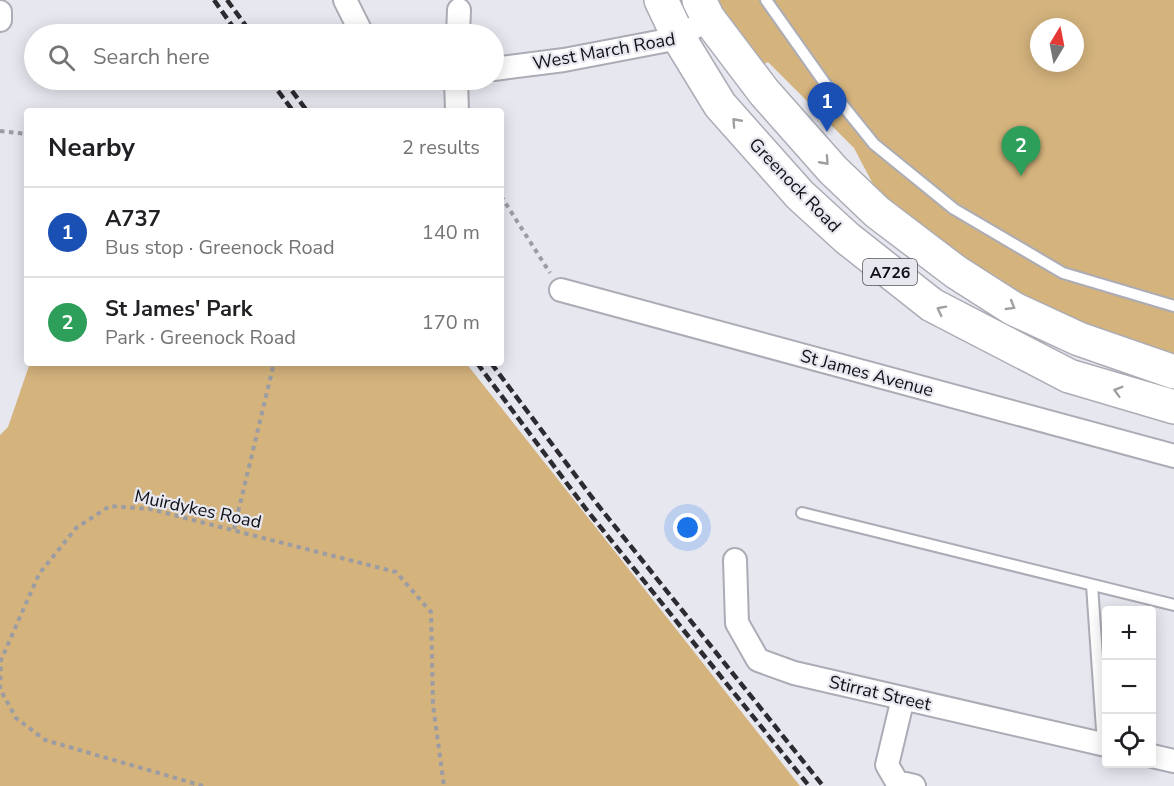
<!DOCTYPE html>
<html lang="en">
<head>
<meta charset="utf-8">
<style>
  body { margin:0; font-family:"Nunito Sans",sans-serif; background:#f2f2f2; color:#202124 }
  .controls { position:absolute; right:18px; bottom:18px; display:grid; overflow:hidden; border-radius:6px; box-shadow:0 3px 15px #0003 }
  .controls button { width:54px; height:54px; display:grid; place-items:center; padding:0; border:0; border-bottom:2px solid #e0e0e0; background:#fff; color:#202124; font:30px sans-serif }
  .compass { position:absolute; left:1030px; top:18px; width:54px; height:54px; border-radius:50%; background:#fff; box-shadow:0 3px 15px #0003; rotate:10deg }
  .you { position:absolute; left:688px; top:528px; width:21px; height:21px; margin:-15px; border:4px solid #fff; border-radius:50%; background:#1a73e8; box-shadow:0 0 0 9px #1a73e833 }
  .badge { display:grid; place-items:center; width:39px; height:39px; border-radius:50%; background:#0b8043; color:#fff; font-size:20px; font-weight:700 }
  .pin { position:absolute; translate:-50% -50px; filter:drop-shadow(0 2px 3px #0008) }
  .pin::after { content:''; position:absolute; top:32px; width:21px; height:18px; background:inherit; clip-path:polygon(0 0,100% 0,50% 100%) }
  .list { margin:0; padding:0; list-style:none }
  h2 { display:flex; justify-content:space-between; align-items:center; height:78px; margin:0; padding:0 24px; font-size:26px }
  h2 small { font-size:20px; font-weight:400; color:#757577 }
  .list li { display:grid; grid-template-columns:39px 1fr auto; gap:18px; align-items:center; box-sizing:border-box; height:90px; padding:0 24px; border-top:2px solid #e0e0e0 }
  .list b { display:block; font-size:22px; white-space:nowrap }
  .list p { margin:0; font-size:20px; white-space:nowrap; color:#757577 }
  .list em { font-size:20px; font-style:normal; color:#757577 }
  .icon { flex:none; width:33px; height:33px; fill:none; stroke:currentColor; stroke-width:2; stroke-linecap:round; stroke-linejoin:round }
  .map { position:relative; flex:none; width:1174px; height:786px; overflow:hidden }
  .search { position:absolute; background:#fff; box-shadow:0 3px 15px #0003; left:24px; top:24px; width:480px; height:66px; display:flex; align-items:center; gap:15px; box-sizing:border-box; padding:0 21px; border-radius:33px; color:#757577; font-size:22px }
  .panel { position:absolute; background:#fff; box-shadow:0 3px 15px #0003; left:24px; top:108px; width:480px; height:258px; border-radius:6px }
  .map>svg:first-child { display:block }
  .green { fill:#d4b37d; fill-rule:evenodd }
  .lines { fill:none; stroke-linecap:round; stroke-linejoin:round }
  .lane-casing { stroke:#abacb5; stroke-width:14 }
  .street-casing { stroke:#abacb5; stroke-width:26 }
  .primary-casing { stroke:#abacb5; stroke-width:36 }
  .path { stroke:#9c9ca3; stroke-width:4; stroke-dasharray:4.5 4.5; stroke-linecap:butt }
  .lane { stroke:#fff; stroke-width:10 }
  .street { stroke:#fff; stroke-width:22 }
  .primary { stroke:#fff; stroke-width:33 }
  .rail { stroke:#2b2b30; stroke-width:4.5; stroke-dasharray:9 4.5; stroke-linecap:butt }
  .oneway { stroke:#a0a0a1 }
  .labels { text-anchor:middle; stroke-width:4.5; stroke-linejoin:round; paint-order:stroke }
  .shield { fill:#e7e7f0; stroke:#515157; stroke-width:1.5 }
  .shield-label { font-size:16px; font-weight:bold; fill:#111115 }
  .street-label { font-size:18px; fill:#111115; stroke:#e7e7f0 }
</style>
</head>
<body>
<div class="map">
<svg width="1174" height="786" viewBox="0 0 1174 786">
  <rect width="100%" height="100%" fill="#e7e7f0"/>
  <path class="green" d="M716,0H1174V361L1083,330L987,278L883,203L854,148L768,62L758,67ZM1039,27H1075V63H1039Z
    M30,363H466L800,786H0V435L8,427Z"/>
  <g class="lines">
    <defs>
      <path id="lane" d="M766,0L824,82L874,144L954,209L1063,273L1174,306
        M802,513L1174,605
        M1092,585L1103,744"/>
      <path id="street" d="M345,0L362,34
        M0,12V20
        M458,34L459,10
        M494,69L564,60L679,38L708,18
        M456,80L457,111
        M561,290L1174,456
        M735,560L737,623L758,660L794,673L1106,745
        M903,698L887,765L897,782L914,786
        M1152,756L1174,761"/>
      <path id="primary" d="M661,0L679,38L720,105L800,195L847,238L932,305L1069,376L1174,407
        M699,0L708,18L764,92L833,170L877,212L956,272L1014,309L1079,339L1174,372"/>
    </defs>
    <use href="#lane" class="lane-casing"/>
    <use href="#street" class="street-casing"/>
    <use href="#primary" class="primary-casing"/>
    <path class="path" d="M0,131L27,134
      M501,196L550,273
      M234,529L274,363
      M203,786L45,740L16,718L0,689L1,660L39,574L76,528L110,506L150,509L396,572L431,612L433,705L444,786"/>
    <use href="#lane" class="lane"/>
    <use href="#street" class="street"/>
    <use href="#primary" class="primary"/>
    <path class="rail" d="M214,0L238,34
      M227,0L252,34
      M270,80L293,111
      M284,80L307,111
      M477,363L586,509L809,786
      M491,363L597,504L823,786"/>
  </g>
  <defs><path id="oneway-chevron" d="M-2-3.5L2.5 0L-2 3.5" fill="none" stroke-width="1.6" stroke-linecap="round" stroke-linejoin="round" transform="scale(1.5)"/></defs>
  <g class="oneway">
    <use href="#oneway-chevron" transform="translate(736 122) rotate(-132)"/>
    <use href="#oneway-chevron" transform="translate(825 161) rotate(48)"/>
    <use href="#oneway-chevron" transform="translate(1011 306) rotate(30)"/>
    <use href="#oneway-chevron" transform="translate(941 310) rotate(-153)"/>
    <use href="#oneway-chevron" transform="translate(1118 391) rotate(-164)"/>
  </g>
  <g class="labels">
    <rect class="shield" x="863" y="259" width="54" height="26" rx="4.5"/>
    <g class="shield-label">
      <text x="890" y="278">A726</text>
    </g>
    <g class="street-label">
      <text transform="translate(604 51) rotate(-10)" y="6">West March Road</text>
      <text transform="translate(795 185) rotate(46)" y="6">Greenock Road</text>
      <text transform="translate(867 373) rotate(15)" y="6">St James Avenue</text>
      <text transform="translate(198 509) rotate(12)" y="6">Muirdykes Road</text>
      <text transform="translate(880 693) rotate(13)" y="6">Stirrat Street</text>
    </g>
  </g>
</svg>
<div class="controls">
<button>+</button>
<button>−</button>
<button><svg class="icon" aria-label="locate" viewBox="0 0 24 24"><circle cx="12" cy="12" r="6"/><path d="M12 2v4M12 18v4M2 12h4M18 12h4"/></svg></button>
</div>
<svg class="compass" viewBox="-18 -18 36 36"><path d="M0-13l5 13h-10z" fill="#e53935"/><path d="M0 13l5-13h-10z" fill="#757577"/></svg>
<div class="you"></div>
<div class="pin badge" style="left:827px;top:132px;background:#1a4fb4">1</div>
<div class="pin badge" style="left:1021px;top:176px;background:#2e9e5b">2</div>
<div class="search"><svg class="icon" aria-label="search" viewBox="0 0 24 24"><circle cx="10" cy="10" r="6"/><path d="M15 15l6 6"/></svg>Search here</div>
<section class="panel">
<h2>Nearby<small>2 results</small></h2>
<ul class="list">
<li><span class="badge" style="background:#1a4fb4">1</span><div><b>A737</b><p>Bus stop · Greenock Road</p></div><em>140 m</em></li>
<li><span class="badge" style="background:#2e9e5b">2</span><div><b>St James' Park</b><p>Park · Greenock Road</p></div><em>170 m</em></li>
</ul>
</section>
</div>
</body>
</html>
